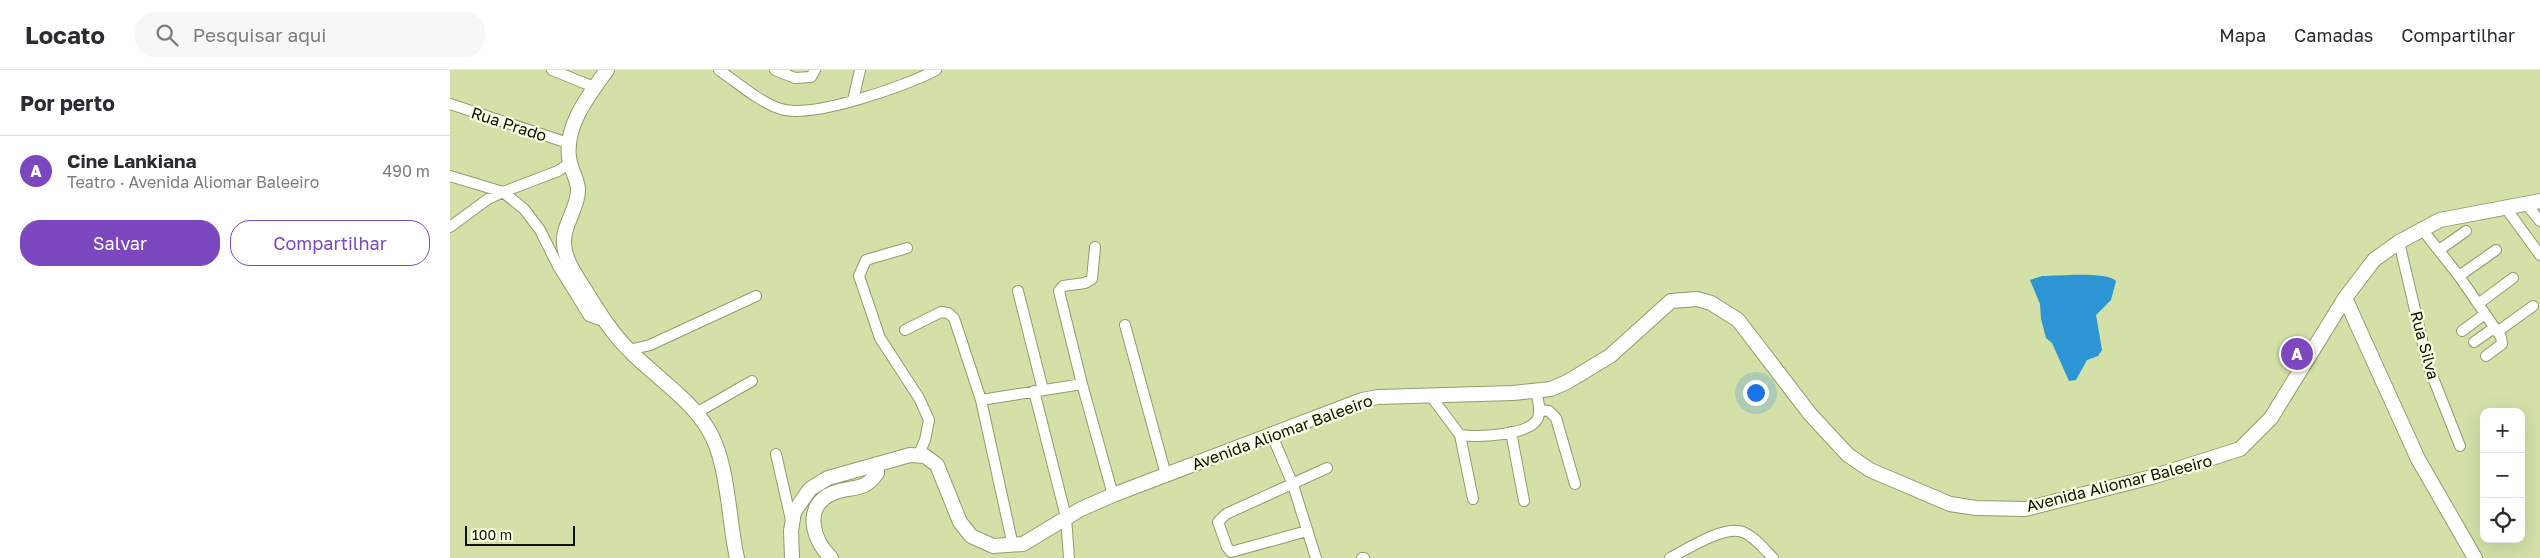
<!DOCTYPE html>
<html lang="pt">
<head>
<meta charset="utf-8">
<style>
  body { margin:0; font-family:"Golos Text",sans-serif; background:#f7f7f7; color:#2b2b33 }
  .controls { position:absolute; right:15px; bottom:15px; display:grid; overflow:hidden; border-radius:10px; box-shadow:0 5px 20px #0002 }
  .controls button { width:45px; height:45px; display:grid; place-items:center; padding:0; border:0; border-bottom:1px solid #e1e1e2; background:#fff; color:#2b2b33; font:25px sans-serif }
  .scale { position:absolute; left:15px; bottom:12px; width:110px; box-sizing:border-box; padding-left:5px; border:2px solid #0d1100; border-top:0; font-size:14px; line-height:18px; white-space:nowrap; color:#0d1100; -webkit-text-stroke:4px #f7ffe2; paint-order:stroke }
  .you { position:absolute; left:1305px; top:322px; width:18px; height:18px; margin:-12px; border:4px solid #fff; border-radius:50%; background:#1a73e8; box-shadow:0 0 0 8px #1a73e833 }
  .badge { display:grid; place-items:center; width:32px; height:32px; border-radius:50%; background:#7b48c0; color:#fff; font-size:16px; font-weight:700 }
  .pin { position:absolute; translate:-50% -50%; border:2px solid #fff; box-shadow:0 1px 5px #0006 }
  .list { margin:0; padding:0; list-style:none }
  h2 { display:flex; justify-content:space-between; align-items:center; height:65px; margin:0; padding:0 20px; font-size:21px }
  h2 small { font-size:16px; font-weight:400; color:#7c7c81 }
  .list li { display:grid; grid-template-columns:32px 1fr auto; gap:15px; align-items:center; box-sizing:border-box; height:70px; padding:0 20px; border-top:1px solid #e1e1e2 }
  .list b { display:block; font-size:19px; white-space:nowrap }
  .list p { margin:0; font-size:16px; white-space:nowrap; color:#7c7c81 }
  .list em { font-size:16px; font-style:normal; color:#7c7c81 }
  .actions { display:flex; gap:10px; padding:15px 20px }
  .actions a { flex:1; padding:11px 0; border:1px solid #7b48c0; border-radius:20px; text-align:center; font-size:18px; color:#7b48c0 }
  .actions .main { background:#7b48c0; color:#fff }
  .icon { flex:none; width:28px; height:28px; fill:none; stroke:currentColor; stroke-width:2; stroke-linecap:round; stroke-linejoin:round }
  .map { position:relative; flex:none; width:2090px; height:488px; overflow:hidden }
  header { display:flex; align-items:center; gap:30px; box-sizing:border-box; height:70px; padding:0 25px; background:#fff; border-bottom:1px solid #e1e1e2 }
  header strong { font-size:24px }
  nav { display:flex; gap:28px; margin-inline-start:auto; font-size:18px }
  .search { width:350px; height:45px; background:#f7f7f7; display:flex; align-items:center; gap:12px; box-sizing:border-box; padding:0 18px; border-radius:20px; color:#7c7c81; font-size:19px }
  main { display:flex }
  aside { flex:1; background:#fff }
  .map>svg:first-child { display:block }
  .water { fill:#2d95d3 }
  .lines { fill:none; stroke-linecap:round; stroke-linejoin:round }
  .minor-casing { stroke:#909d67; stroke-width:12 }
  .major-casing { stroke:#909d67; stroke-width:16 }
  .minor { stroke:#fff; stroke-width:10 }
  .major { stroke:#fff; stroke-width:14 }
  .labels { text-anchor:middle; stroke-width:4.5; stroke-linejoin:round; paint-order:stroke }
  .street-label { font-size:16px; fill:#0d1100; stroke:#f7ffe2 }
</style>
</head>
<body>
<header>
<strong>Locato</strong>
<div class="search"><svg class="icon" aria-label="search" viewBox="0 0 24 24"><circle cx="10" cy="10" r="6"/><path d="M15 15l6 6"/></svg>Pesquisar aqui</div>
<nav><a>Mapa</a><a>Camadas</a><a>Compartilhar</a></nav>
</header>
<main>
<aside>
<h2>Por perto<small></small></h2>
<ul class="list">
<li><span class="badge">A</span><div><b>Cine Lankiana</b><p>Teatro · Avenida Aliomar Baleeiro</p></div><em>490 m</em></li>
</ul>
<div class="actions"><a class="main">Salvar</a><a>Compartilhar</a></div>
</aside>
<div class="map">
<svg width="2090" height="488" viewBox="0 0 2090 488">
  <rect width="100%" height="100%" fill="#d3e1a9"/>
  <path class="water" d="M1592,206C1607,206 1657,201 1666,211L1661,230L1646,245L1652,280L1648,286L1637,290L1626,310L1619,311L1602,273L1596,268L1591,249L1590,234L1580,210Z"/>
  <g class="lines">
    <defs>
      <path id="minor" d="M102,0L144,17
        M269,0C288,13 309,32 331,39C362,49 456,16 486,0
        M325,0L345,8L361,7L365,0
        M403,30L410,0
        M0,34L118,73
        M0,106L53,122L108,101L120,93
        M2076,134L2090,151
        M2055,137L2090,185
        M0,157L38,129L53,122L74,139L90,160L108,196L139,246L156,252
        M1971,158L2009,206L2051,267L2052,274L2036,286
        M1949,172L1978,295L2010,376
        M457,178L416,190L409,206L430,268L469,328L479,350L475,370L469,384
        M1989,180L2016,161
        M2009,206L2046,180
        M568,221L593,320
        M2028,234L2063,208
        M675,255L716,405
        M455,260L491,242L498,243L504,248L531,330L563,476
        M2012,261L2035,244
        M2047,262L2083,236
        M2024,272L2044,258
        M179,280L200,275L306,226
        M632,314L609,221L613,216L635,213L642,209L645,177
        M584,321L616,447L619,488
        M980,325L1010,365C1028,367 1080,366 1088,348C1091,340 1088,330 1086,321
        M531,330L632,314L663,425
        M1090,340L1099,341L1106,348L1125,414
        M246,343L302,311
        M1061,362L1074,431
        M821,363L843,415L866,488
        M1010,365L1023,429
        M326,384L341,450
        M857,461L781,482L777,477L768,452L776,444L877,398
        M912,488H914
        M1220,488C1237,479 1274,455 1293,462C1305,467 1314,479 1323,488"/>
      <path id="major" d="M157,0C139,25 115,55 119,87C120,99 128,109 128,120C128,139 112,156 114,174C115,189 124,203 132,215C147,239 161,263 181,282C206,307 240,329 258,359C279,393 278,449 287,488
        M1895,228L1968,389L2025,488
        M342,488L341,461L344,442L360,419L378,408L460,385L475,386L487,395L510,452L521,466L543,476L573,474L631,439L663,425L912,330L928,327L1063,323L1101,319L1117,312L1160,286L1221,231L1247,229L1261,233L1288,250L1360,344L1398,385L1420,400L1500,434L1526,438L1575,439L1702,407L1790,379L1821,348L1895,228L1924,190L1949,172L1990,150L2090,131
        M381,488C363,470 352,436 383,423C402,415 414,423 427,403V395"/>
    </defs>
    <use href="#minor" class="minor-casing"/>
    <use href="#major" class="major-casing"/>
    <use href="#minor" class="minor"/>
    <use href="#major" class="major"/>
  </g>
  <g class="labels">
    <g class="street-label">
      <text transform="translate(59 54) rotate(18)" y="6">Rua Prado</text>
      <text transform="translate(1975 275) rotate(75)" y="6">Rua Silva</text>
      <text transform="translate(832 362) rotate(-20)" y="6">Avenida Aliomar Baleeiro</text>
      <text transform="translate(1669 413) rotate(-14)" y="6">Avenida Aliomar Baleeiro</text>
    </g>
  </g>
</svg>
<div class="controls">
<button>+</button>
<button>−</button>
<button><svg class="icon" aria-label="locate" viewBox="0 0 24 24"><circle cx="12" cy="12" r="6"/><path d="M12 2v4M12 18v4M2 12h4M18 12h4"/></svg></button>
</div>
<div class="scale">100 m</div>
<div class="you"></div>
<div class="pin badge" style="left:1847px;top:284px">A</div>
</div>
</main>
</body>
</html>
